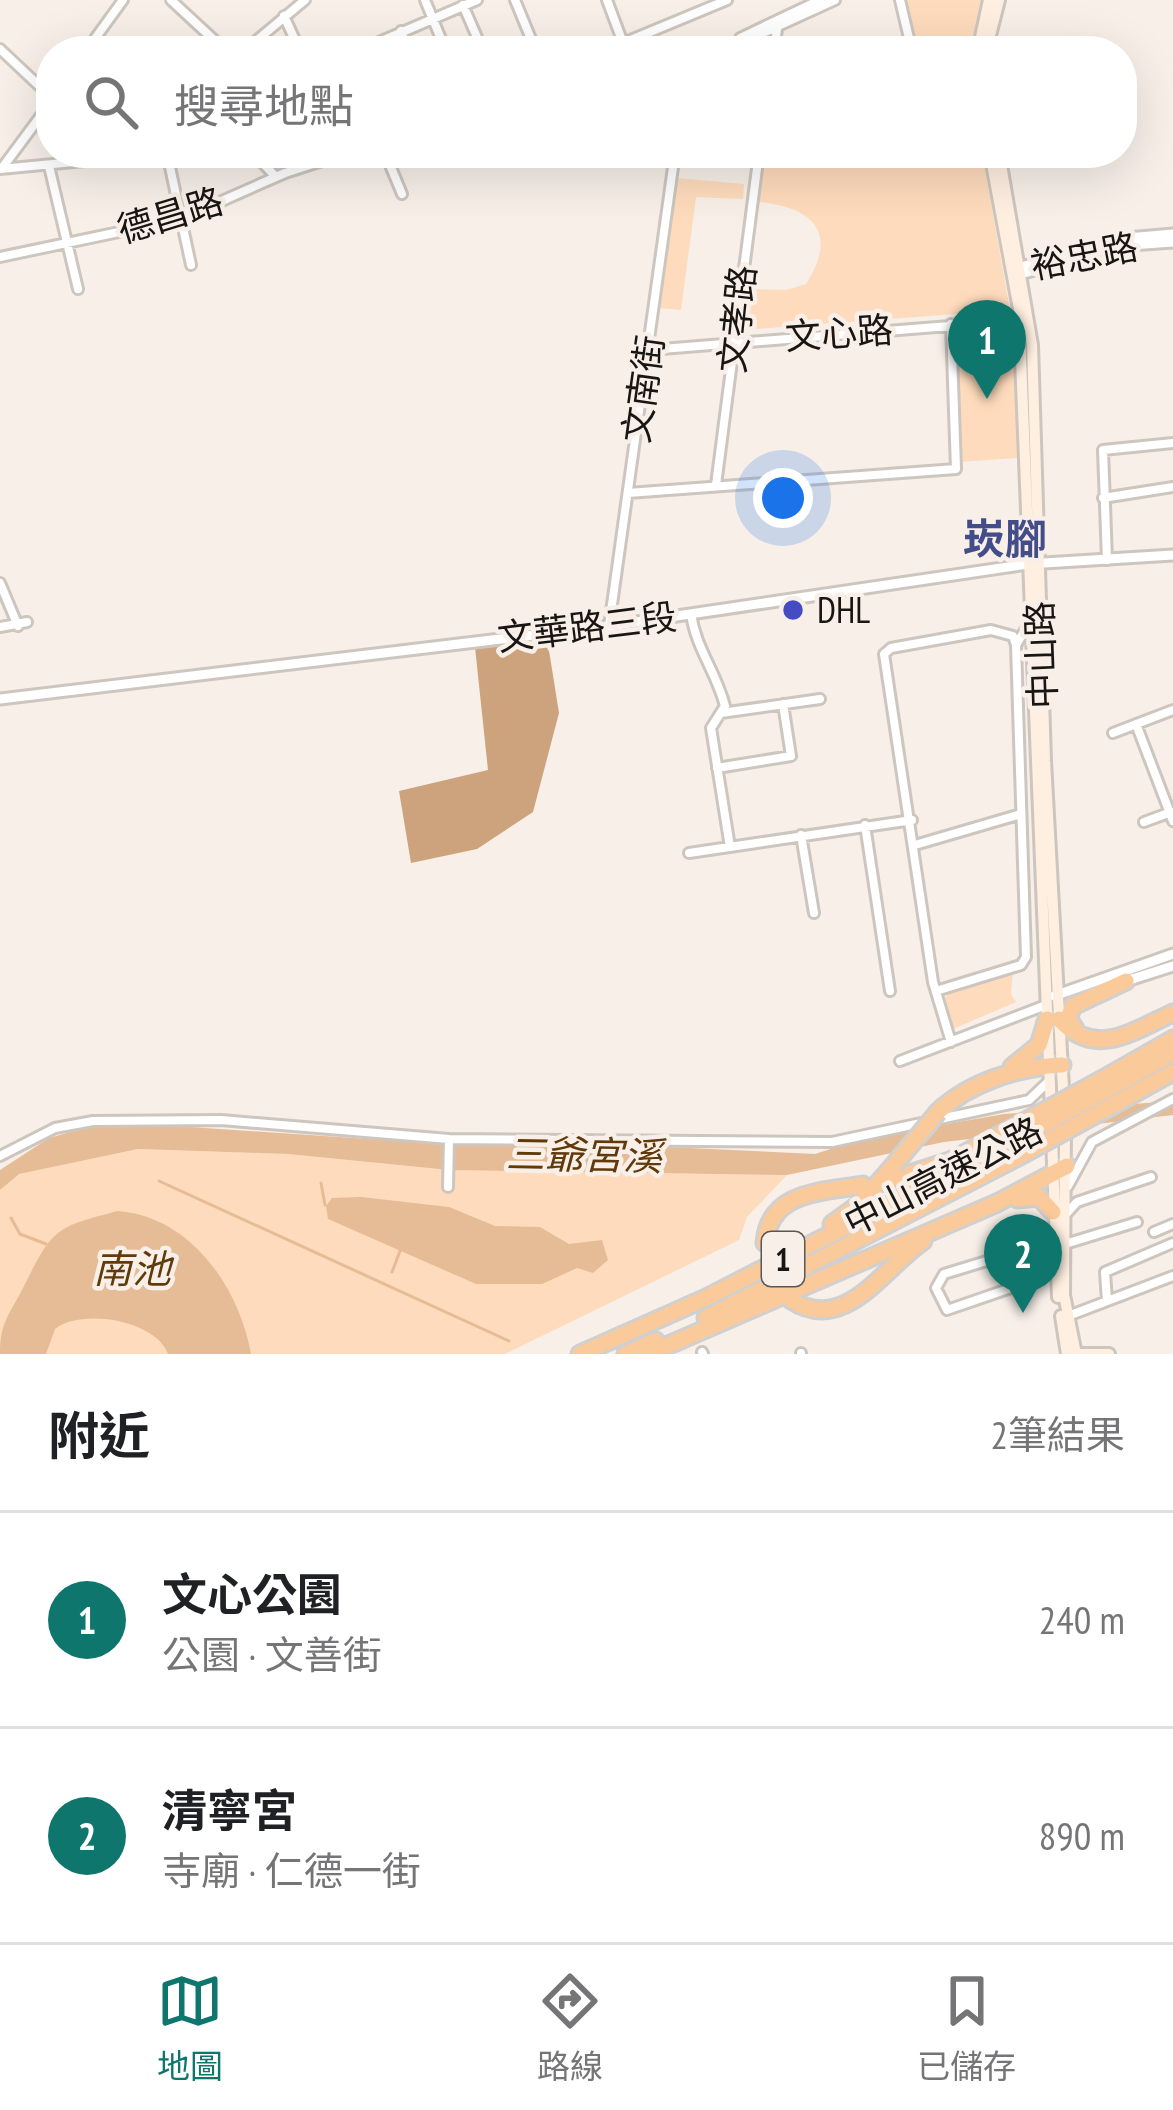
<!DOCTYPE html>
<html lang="zh-TW">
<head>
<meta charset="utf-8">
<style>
  body { margin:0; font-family:"PT Sans Narrow","Noto Sans TC",sans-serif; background:#f2f2f2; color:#202124 }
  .you { position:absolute; left:783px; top:498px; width:42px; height:42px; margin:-30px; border:9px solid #fff; border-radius:50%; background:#1a73e8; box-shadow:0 0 0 18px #1a73e833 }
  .badge { display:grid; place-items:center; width:78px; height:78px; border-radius:50%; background:#0f766e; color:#fff; font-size:39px; font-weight:700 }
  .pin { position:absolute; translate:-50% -99px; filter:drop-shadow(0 3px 6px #0008) }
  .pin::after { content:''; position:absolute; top:63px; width:42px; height:36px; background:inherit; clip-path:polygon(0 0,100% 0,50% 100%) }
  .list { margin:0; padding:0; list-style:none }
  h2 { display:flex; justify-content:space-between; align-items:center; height:156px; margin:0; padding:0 48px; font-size:51px }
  h2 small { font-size:39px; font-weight:400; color:#757577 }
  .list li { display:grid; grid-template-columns:78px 1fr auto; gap:36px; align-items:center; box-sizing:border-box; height:216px; padding:0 48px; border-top:3px solid #e0e0e0 }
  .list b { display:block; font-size:45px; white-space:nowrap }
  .list p { margin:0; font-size:39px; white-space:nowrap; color:#757577 }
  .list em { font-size:39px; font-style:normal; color:#757577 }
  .icon { flex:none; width:66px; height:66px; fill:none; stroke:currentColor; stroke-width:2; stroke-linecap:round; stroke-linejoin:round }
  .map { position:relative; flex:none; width:1173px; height:1354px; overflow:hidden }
  .search { position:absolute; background:#fff; box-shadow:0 12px 48px #0002; left:36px; right:36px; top:36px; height:132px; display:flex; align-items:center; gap:30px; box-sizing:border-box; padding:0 42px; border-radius:48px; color:#757577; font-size:45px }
  .sheet { height:588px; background:#fff }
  nav { display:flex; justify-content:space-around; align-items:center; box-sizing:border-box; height:168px; border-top:3px solid #e0e0e0; background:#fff; font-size:33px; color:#757577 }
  nav a { display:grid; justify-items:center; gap:6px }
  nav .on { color:#0f766e }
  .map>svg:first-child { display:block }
  .green { fill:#fedbbc }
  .forest { fill:#cca37d }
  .water { fill:#e5bc95 }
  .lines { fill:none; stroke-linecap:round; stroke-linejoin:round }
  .stream { stroke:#e5bc95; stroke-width:3 }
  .minor-casing { stroke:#cdc6bf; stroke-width:14 }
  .tertiary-casing { stroke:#cdc6bf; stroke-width:15 }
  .secondary-casing { stroke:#cdc6bf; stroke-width:16 }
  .motorway-casing { stroke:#d1d0d0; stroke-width:21 }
  .minor { stroke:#fff; stroke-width:8 }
  .tertiary { stroke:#fff; stroke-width:9 }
  .secondary { stroke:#feefe1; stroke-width:10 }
  .motorway { stroke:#fbca9b; stroke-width:15 }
  .motorway-bridge-casing { stroke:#d1d0d0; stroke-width:21; stroke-linecap:butt }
  .motorway-bridge { stroke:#fbca9b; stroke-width:15 }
  .poi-dot { fill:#454cc1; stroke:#f7efe8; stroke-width:4.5 }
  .labels { text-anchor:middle; stroke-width:9; stroke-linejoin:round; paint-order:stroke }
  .shield { fill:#f7efe8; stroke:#5b5653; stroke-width:3 }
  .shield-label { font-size:33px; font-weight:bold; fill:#181513 }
  .street-label { font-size:36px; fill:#181513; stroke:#f7efe8 }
  .poi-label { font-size:36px; fill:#181513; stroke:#f7efe8; text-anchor:start }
  .water-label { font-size:39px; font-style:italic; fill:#613a0a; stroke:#f7efe8 }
  .quarter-label { font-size:42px; font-weight:bold; fill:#434d89; stroke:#f7efe8 }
</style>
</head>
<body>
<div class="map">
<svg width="1173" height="1354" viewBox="0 0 1173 1354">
  <rect width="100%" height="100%" fill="#f7efe8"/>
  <path class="green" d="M904,0H984L973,51H916Z
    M765,153H982L1010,310L743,330L748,289L786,290L806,284C840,231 811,207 759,202Z
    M677,178L744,184L743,199L696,197L681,310L659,308Z
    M1008,325L1016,339L1017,458L959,462L957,335L962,328Z
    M1013,972L1011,994L1016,1002L953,1029L945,998L950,991Z
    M138,1149L288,1154L449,1170L787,1175L747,1217L739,1240L505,1354H0V1190L18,1174Z"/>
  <path class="forest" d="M547,638L559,713L533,812L477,849L411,863L399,791L488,770L475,647Z"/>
  <path class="water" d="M1173,1101V1115L944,1142L787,1175L449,1170L288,1154L138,1149L19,1174L0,1190V1170L49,1138L92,1126L161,1125L471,1146L583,1143L815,1154L862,1139L1004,1114Z
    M361,1197L449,1207L495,1226L540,1227L569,1244L602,1240L608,1260L593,1273L577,1268L542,1284H476L328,1219L326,1206L332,1198Z
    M118,1211C191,1217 239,1287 251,1354H168C156,1320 81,1308 55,1329L46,1354H0C0,1320 11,1313 25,1284C53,1229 55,1227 118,1211Z"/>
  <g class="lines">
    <path class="stream" d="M159,1181L509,1341
      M321,1183L325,1205
      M11,1218L20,1234L46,1244
      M392,1272L400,1251"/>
    <defs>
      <path id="minor" d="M171,0L226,51
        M425,0L446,51
        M515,0L536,51
        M607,0L626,51
        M900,0L912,51
        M463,5L483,51
        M284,16L300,51
        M401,31L409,51
        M740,38L820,0
        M0,49L51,97
        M86,51L123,0
        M244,51L305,0
        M358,51L477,0
        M604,51L727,0
        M723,51L835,0
        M774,51L777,29
        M167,153L191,265
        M253,153L276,177
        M385,153L402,194
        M49,166L78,289
        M2,168L51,102
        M0,169L169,153
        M0,257L181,219L285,173L347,153
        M649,350L1024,320
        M716,485L759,153
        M628,493L956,469L951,324
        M1103,498L1173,487
        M1107,560L1103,450L1173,443
        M0,583L18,626
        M691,614C696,649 716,671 725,706L711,728L730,847
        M609,626L675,153
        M0,627L27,622
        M721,713L820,699
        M1136,724L1173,821
        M1113,733L1173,710
        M717,768L791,756L783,704
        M1144,822L1171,812
        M865,825L890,991
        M801,835L814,913
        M915,845L1021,814
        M689,853L912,820
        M936,991L1021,965L1026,957L1016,645L1030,622
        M951,1042L933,982L884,654L891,648L991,630L1013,636L1016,645
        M900,1061L1046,1005
        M0,1156L55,1128L93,1121L221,1120L449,1139L832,1142L1029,1100L1049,1081
        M1068,1186L1092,1142L1173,1099
        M448,1187L449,1139
        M1066,1214L1077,1202L1151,1177
        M1154,1232L1173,1224
        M1065,1244L1137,1222
        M1043,1277L947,1310L936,1288L944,1274L1029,1248H1054
        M1107,1301L1105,1272L1173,1243
        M1068,1316L1173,1276
        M702,1352L703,1354
        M801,1353V1354"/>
      <path id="tertiary" d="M1015,269L1116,239L1173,234
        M1015,270L1024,273L1117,246L1173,242
        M0,699L609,626L1028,564L1173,555
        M1126,981L1173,966
        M1054,996L1173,954"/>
      <path id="secondary" d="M978,51L989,0
        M986,51L999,0
        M990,153L1019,309L1051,1112
        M999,153L1032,345L1045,761L1064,1106
        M1065,1125L1064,1295L1076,1354
        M1052,1136L1058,1297
        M1061,1316L1067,1354
        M1070,1354H1109"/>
      <path id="motorway" d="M1059,1019C1095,1059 1131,1032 1173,1013
        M1075,1029L1068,1018L1073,1006L1126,981
        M1012,1067L1039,1045L1047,1019
        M1101,1080L1173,1039
        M1107,1090L1173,1053
        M1115,1104L1173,1072
        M938,1112C970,1082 1018,1067 1062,1065
        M894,1179L950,1161L1011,1129
        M1017,1199L1039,1197L1053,1212
        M832,1224L861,1203L894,1165
        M765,1243C769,1191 822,1192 863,1185
        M791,1300C845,1335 883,1268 923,1241
        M706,1318L1018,1157
        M580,1354L706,1298L1017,1139
        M626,1354L656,1341
        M648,1354L997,1203L1067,1166"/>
    </defs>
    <use href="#minor" class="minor-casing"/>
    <use href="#tertiary" class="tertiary-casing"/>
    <use href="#secondary" class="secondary-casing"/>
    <use href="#motorway" class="motorway-casing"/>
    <use href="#minor" class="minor"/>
    <use href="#tertiary" class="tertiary"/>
    <use href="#secondary" class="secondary"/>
    <use href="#motorway" class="motorway"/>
    <defs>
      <path id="motorway-bridge" d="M1011,1129L1101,1080
        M1017,1139L1107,1090
        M1018,1157L1115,1104
        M894,1165L938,1112"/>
    </defs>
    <use href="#motorway-bridge" class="motorway-bridge-casing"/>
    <use href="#motorway-bridge" class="motorway-bridge"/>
  </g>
  <circle class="poi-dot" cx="793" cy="610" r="12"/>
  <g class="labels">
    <rect class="shield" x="762" y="1232" width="42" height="54" rx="9"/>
    <g class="shield-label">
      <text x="783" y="1271">1</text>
    </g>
    <g class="street-label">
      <text transform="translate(170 215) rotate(-17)" y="13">德昌路</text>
      <text transform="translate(1084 256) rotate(-11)" y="13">裕忠路</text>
      <text transform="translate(737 319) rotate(-84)" y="13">文孝路</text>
      <text transform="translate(839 333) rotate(-4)" y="13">文心路</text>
      <text transform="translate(643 389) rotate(-82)" y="13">文南街</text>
      <text transform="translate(587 627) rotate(-7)" y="13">文華路三段</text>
      <text transform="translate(1041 655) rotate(-92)" y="13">中山路</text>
      <text transform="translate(943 1176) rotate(-27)" y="13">中山高速公路</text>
    </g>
    <g class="poi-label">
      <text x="817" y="623">DHL</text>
    </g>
    <g class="water-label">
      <text transform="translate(584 1155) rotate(1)" y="14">三爺宮溪</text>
      <text x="132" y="1283">南池</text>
    </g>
    <g class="quarter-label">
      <text x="1005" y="554">崁腳</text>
    </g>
  </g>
</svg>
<div class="you"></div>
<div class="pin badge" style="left:987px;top:399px">1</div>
<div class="pin badge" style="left:1023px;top:1313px">2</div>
<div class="search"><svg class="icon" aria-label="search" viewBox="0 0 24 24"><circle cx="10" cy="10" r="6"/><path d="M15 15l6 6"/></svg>搜尋地點</div>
</div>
<section class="sheet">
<h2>附近<small>2筆結果</small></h2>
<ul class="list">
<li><span class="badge">1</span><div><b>文心公園</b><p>公園 · 文善街</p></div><em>240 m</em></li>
<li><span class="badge">2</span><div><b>清寧宮</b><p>寺廟 · 仁德一街</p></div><em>890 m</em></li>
</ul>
</section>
<nav>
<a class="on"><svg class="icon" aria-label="map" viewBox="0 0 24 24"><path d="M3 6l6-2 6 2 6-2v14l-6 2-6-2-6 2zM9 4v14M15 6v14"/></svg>地圖</a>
<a><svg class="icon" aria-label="directions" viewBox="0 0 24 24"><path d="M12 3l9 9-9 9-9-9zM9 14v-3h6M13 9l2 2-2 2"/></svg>路線</a>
<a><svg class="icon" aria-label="saved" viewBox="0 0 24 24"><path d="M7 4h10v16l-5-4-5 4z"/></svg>已儲存</a>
</nav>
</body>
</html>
